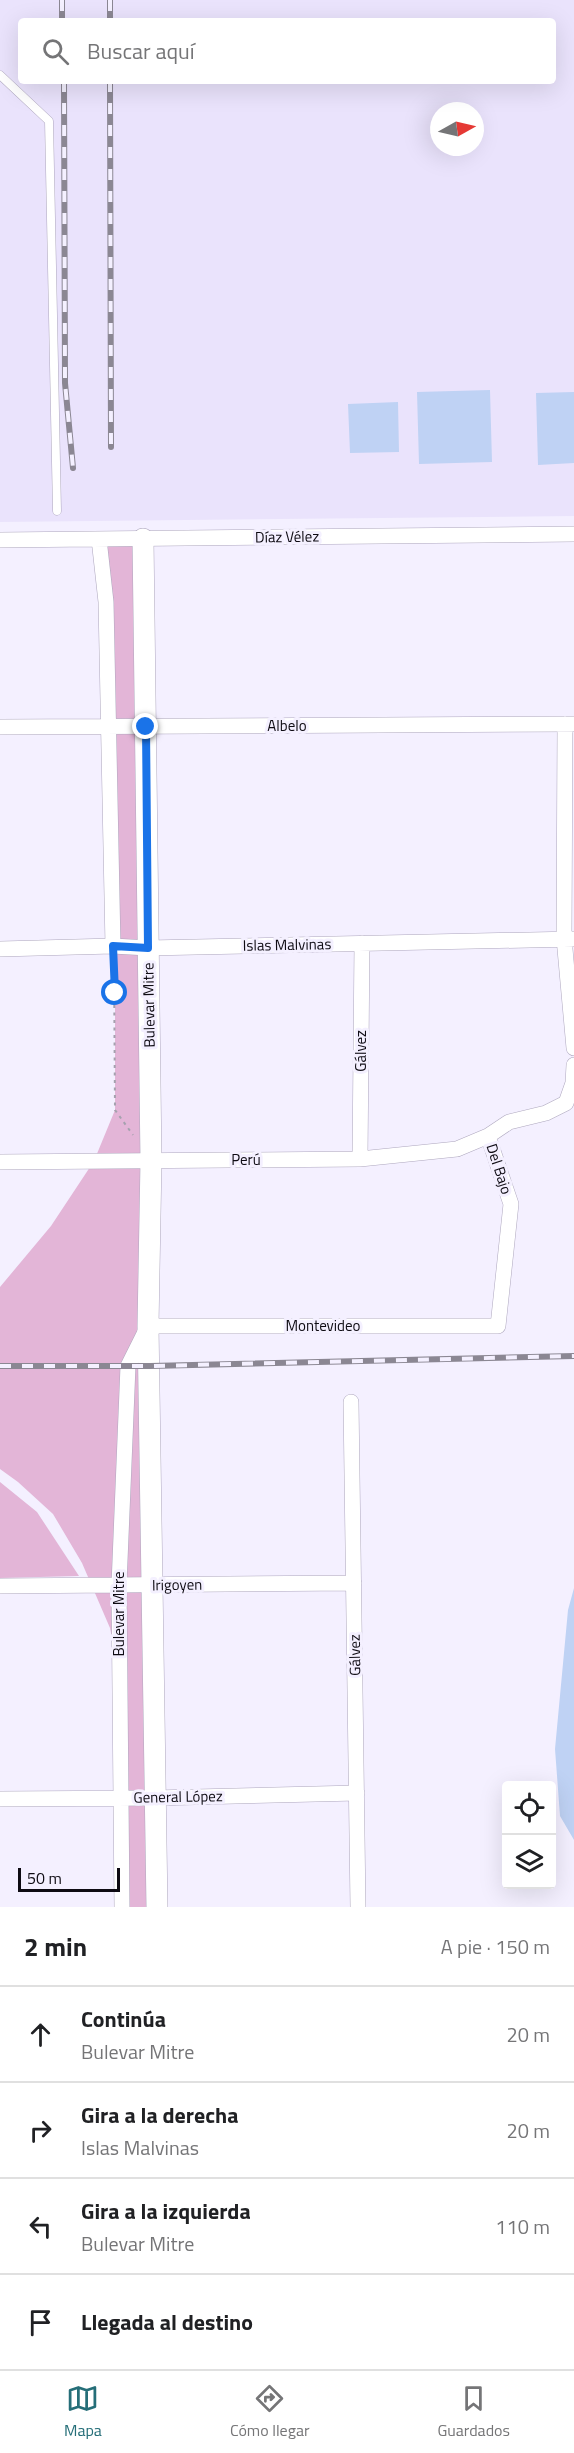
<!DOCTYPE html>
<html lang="es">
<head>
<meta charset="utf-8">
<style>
  body { margin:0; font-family:"Titillium Web",sans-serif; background:#f2f2f2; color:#202124 }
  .controls { position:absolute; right:18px; bottom:18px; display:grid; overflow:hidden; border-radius:6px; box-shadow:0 6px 24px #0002 }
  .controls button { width:54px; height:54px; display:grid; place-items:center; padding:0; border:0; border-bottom:2px solid #e0e0e0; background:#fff; color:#202124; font:30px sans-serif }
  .compass { position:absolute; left:430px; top:102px; width:54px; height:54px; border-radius:50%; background:#fff; box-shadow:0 6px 24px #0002; rotate:82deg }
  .scale { position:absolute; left:18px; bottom:15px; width:102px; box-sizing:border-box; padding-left:6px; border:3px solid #0e0b13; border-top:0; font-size:16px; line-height:21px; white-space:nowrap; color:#0e0b13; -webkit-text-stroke:4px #f4f0ff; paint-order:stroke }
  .stop { position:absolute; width:18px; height:18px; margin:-14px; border:4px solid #1a73e8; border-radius:50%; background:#fff }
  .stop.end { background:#1a73e8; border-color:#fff; box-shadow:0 2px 6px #0008 }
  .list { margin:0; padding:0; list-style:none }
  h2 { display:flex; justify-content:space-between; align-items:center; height:78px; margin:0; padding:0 24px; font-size:26px }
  h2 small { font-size:20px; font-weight:400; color:#757577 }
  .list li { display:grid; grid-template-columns:39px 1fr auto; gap:18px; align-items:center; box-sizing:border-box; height:96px; padding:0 24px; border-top:2px solid #e0e0e0 }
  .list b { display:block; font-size:22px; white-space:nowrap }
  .list p { margin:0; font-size:20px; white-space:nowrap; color:#757577 }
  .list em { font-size:20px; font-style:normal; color:#757577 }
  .icon { flex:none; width:33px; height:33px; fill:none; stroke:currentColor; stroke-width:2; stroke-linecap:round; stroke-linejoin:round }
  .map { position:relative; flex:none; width:574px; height:1907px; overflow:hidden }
  .search { position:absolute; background:#fff; box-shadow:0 6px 24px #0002; left:18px; right:18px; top:18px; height:66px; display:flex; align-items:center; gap:15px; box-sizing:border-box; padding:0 21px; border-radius:6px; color:#757577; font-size:22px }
  .sheet { height:462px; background:#fff }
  nav { display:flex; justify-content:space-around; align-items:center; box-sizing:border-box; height:84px; border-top:2px solid #e0e0e0; background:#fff; font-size:16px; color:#757577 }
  nav a { display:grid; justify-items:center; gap:3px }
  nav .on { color:#256e78 }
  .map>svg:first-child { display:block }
  .built { fill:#eae3fc; fill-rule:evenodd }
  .green { fill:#e3b5d7 }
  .water { fill:#bfd2f4 }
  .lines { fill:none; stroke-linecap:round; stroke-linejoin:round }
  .lane-casing { stroke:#aea7be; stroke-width:9 }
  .street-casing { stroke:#aea7be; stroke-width:16 }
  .secondary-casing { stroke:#aea7be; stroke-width:22 }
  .path { stroke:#a5a1ae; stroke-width:2; stroke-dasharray:3 4.5; stroke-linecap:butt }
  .lane { stroke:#fff; stroke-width:8 }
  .street { stroke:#fff; stroke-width:15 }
  .secondary { stroke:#fff; stroke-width:21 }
  .rail-casing { stroke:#8b8793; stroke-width:6 }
  .rail { stroke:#f4f0ff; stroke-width:4; stroke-dasharray:11; stroke-linecap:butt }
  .route { stroke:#1a73e8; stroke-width:8 }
  .labels { text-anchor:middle; stroke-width:6; stroke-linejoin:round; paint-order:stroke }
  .street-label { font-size:15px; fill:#0e0b13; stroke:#f4f0ff }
</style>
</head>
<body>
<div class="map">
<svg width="574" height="1907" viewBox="0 0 574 1907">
  <rect width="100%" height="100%" fill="#f4f0ff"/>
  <path class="built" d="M0,0H574V516L0,522ZM21,21H553V81H21ZM439,111H475V147H439Z"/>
  <path class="green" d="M99,539H143L157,1907H122L119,1671L110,1628L82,1563L53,1514L18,1482L0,1469V1287L51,1226L94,1161L115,1110V993Z
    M0,1482L37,1512L79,1576L0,1578Z"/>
  <path class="water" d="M490,390L492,462L419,464L417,392Z
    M574,392V463L538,465L536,393Z
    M398,402L399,452L350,453L348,404Z
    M574,1588V1840L560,1816L555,1749L568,1610Z"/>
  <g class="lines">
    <defs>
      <path id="lane" d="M0,75L49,121L57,511"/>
      <path id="street" d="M99,539L106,602L113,946
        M0,540L574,534
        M565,724L564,938L574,1048
        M0,727L574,724
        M0,949L113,946L148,948L574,939
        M360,1159L362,943
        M0,1162L360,1159L457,1149L488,1136
        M351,1402L358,1907
        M0,1586L354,1583
        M0,1799L154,1798L357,1793
        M122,1907L119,1585L128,1366L148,1326H498L511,1204L488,1136L509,1122L546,1113L566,1103L573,1083L574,1065"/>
      <path id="secondary" d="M143,539L151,1161L148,1326L157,1907"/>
    </defs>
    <use href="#lane" class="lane-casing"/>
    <use href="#street" class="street-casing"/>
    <use href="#secondary" class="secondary-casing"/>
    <path class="path" d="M114,960L115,1110L133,1135"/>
    <use href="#lane" class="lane"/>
    <use href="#street" class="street"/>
    <use href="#secondary" class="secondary"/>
    <defs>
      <path id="rail" d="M62,0V21
        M110,0V21
        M64,81L65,383L73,468
        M110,81L111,447
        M0,1366H150L574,1356"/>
    </defs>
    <use href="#rail" class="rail-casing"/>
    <use href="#rail" class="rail"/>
  </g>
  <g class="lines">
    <path class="route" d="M115,993L113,946L148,948L146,727"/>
  </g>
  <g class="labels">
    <g class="street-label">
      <text transform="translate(287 537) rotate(-1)" y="5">Díaz Vélez</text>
      <text x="287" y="731">Albelo</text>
      <text transform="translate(287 945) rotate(-1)" y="5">Islas Malvinas</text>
      <text transform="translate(149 1005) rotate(-91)" y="5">Bulevar Mitre</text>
      <text transform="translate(361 1051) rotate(-90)" y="5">Gálvez</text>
      <text x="246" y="1165">Perú</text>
      <text transform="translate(499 1169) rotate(72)" y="5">Del Bajo</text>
      <text x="323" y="1331">Montevideo</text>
      <text transform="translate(177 1585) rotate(-1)" y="5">Irigoyen</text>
      <text transform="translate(119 1614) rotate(-90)" y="5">Bulevar Mitre</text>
      <text transform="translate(355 1655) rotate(-91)" y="5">Gálvez</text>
      <text transform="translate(178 1797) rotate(-1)" y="5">General López</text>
    </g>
  </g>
</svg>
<div class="controls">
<button><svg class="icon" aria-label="locate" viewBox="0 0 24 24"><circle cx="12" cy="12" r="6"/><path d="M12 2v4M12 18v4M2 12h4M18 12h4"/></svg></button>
<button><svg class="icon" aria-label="layers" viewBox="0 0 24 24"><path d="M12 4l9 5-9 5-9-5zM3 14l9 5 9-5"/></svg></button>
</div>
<svg class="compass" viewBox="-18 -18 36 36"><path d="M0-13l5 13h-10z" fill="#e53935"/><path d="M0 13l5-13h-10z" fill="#757577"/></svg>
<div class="scale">50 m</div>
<div class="stop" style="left:115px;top:993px"></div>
<div class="stop end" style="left:146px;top:727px"></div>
<div class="search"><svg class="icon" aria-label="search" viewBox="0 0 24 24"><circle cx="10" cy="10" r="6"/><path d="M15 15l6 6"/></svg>Buscar aquí</div>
</div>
<section class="sheet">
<h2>2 min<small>A pie · 150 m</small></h2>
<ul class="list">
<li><svg class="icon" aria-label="ahead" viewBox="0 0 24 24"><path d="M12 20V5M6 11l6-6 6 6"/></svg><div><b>Continúa</b><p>Bulevar Mitre</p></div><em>20 m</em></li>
<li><svg class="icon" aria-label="right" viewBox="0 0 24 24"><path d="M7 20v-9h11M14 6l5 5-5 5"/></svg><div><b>Gira a la derecha</b><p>Islas Malvinas</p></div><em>20 m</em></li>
<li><svg class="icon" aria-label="left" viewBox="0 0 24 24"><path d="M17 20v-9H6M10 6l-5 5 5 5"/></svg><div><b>Gira a la izquierda</b><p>Bulevar Mitre</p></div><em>110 m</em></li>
<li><svg class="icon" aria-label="arrive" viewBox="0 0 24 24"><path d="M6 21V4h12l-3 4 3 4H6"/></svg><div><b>Llegada al destino</b></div></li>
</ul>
</section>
<nav>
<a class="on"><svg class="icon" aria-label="map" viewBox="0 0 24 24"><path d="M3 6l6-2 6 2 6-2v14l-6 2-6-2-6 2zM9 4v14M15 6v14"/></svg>Mapa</a>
<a><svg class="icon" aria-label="directions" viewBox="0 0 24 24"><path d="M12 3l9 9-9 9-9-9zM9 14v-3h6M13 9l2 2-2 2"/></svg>Cómo llegar</a>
<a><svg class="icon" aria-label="saved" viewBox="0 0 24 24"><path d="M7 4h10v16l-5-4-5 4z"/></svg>Guardados</a>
</nav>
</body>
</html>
